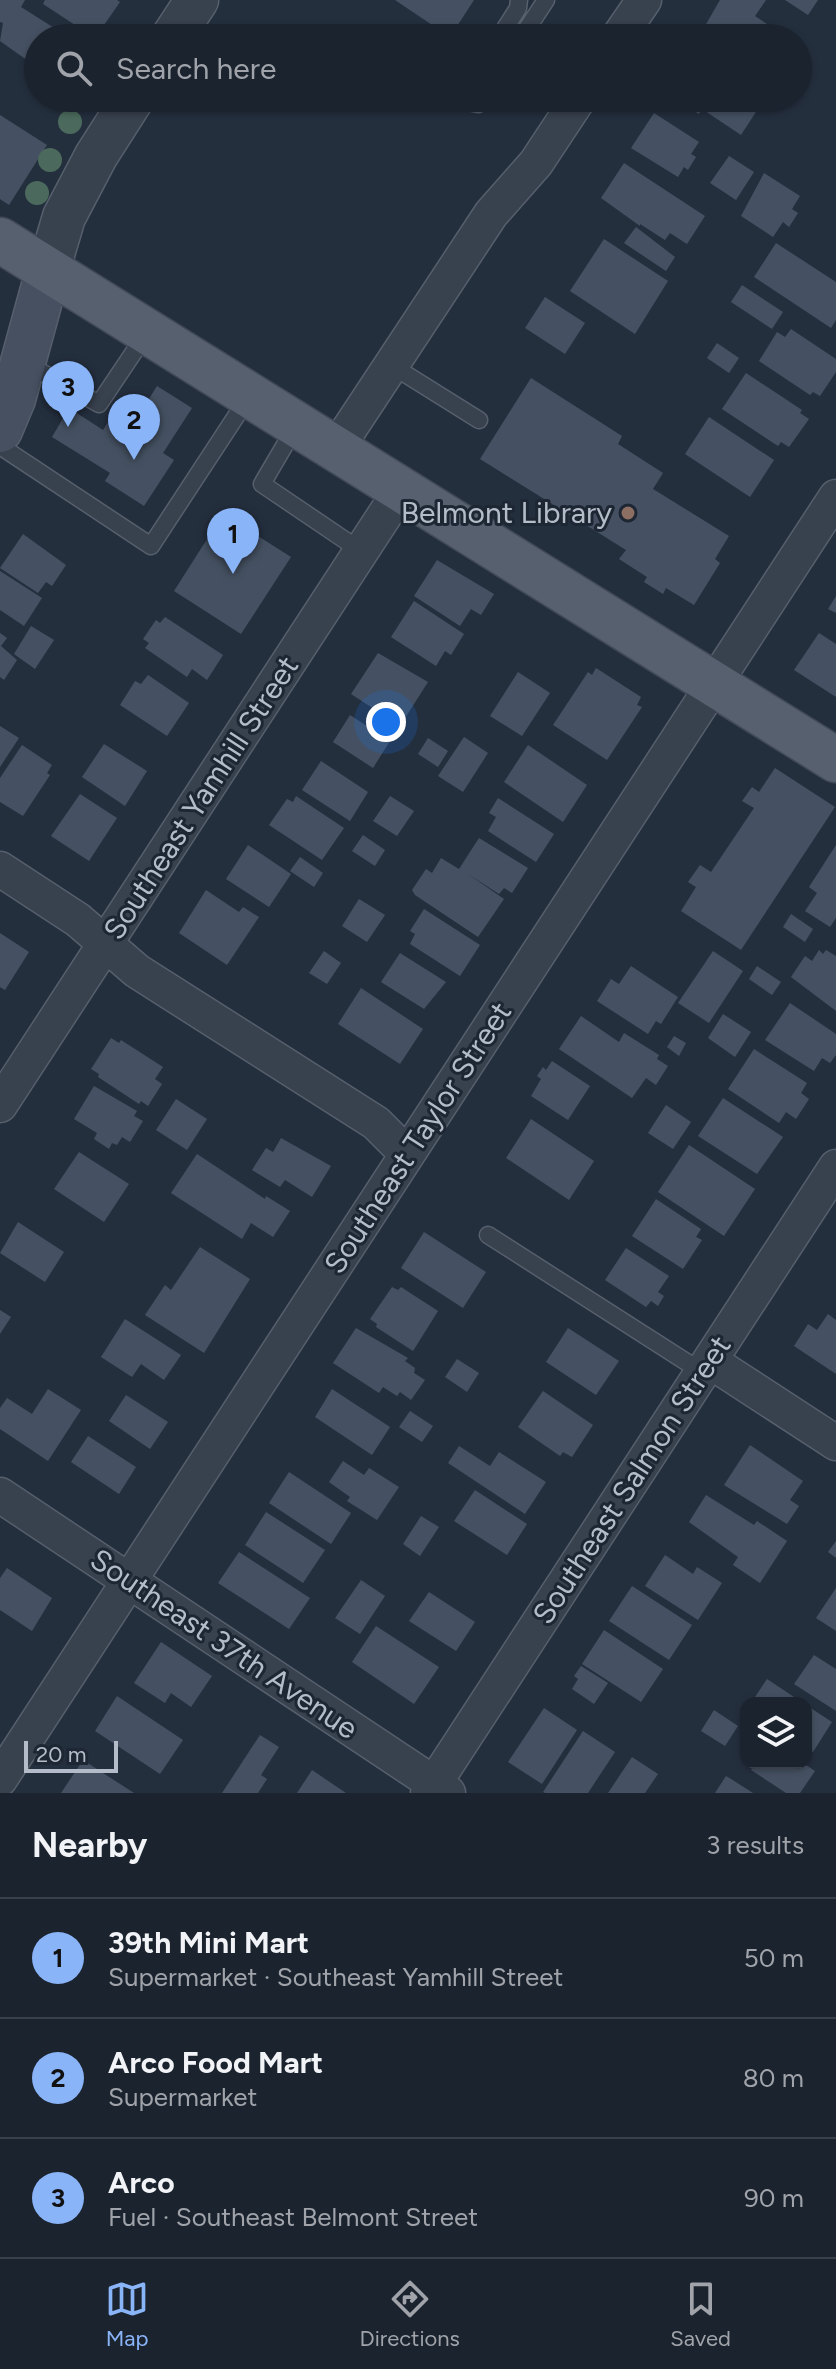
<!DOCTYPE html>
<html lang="en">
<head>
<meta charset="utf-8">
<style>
  body { margin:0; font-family:Figtree,sans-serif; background:#282f3a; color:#f1f3f6 }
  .controls { position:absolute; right:24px; bottom:24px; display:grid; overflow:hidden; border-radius:16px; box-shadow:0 2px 6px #0004 }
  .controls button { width:72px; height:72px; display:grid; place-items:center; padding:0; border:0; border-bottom:2px solid #39404a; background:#1b232e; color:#f1f3f6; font:40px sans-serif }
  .scale { position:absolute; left:24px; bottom:20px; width:94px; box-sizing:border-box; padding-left:8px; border:4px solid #b4bcc9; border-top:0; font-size:22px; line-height:28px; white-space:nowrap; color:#b4bcc9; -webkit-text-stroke:6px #1d2633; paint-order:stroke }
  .you { position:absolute; left:386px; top:722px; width:28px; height:28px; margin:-20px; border:6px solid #fff; border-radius:50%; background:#1a73e8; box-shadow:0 0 0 12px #1a73e833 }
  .badge { display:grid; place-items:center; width:52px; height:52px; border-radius:50%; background:#8ab4f8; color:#111; font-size:26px; font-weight:700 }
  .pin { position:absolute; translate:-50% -66px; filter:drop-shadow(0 2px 4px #0008) }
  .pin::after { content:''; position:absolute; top:42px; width:28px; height:24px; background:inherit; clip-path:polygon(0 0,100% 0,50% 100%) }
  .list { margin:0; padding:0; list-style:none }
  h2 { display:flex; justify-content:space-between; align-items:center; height:104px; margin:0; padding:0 32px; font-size:34px }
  h2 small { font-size:26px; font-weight:400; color:#a0a4aa }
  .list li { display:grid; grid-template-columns:52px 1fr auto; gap:24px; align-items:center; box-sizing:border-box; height:120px; padding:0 32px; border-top:2px solid #39404a }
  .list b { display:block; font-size:30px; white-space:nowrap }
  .list p { margin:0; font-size:26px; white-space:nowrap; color:#a0a4aa }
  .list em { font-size:26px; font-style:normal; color:#a0a4aa }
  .icon { flex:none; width:44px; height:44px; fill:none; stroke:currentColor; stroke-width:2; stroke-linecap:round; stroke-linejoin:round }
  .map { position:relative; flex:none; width:836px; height:1793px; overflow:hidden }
  .search { position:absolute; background:#1b232e; box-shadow:0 2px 6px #0004; left:24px; right:24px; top:24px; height:88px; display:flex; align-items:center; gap:20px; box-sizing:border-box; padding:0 28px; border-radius:44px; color:#a0a4aa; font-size:30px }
  .sheet { height:464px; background:#1b232e }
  nav { display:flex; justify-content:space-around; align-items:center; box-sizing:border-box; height:112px; border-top:2px solid #39404a; background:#1b232e; font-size:22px; color:#a0a4aa }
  nav a { display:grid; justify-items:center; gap:4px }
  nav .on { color:#8ab4f8 }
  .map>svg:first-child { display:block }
  .building { fill:#455162 }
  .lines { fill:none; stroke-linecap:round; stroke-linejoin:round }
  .service-casing { stroke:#565f6c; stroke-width:19 }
  .minor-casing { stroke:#565f6c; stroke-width:37 }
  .tertiary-casing { stroke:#565f6c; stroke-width:45 }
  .secondary-casing { stroke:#565f6c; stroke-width:47 }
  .primary-casing { stroke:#414a57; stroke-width:47 }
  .service { stroke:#38414e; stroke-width:16 }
  .minor { stroke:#38414e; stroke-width:34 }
  .tertiary { stroke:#38414e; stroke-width:42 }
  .secondary { stroke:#465061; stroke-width:44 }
  .primary { stroke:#56606e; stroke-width:44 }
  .tree { fill:#4b6a5d }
  .education-dot { fill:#8d6e63; stroke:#1d2633; stroke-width:3 }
  .labels { text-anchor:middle; stroke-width:6; stroke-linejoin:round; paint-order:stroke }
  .poi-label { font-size:30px; fill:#b4bcc9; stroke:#1d2633; text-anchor:end }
  .street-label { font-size:30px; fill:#b4bcc9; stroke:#1d2633 }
</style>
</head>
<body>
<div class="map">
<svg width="836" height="1793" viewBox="0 0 836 1793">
  <rect width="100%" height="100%" fill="#242f3e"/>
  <path class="building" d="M0,0H25L21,7L70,38H38V68L0,41L3,23L0,22Z
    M45,0H117L120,2L95,38L43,4Z
    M395,0H474L450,37Z
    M720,0H766L755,16L788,38H698Z
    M785,0H818L808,15Z
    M684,98H765L741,135L702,109L699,114L686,106L689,102Z
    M654,113L699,142L691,154L696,157L688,170L684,167L678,177L631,148Z
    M0,115L47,145L9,205L0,199Z
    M729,156L754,172L736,200L710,183Z
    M624,163L705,216L687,244L670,233L665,240L640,224V226L601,198Z
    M764,173L800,196L792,209L798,213L789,227L783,222L773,237L741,216Z
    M636,227L675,257L666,271L624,243Z
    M604,239L668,281L635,334L570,291Z
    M776,243L836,282V320L831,328L754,277Z
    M742,285L783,312L772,329L731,302Z
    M545,297L585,323L565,354L525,328Z
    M791,329L836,359V372L820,396L813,392L810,395L759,361L777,332L785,337Z
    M717,343L739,358L729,373L707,358Z
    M746,373L802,410L800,413L809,419L789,447L781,442L778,446L722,409Z
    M531,378L622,436L618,444L663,473L653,489L729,536L715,559L720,563L694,605L666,588L663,594L644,582L647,577L619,559L626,550L480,459Z
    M157,386L192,408L163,453L174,460L144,506L105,481L110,473L52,437L69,408L103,430L113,414L132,426Z
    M709,417L774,460L750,497L685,454Z
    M223,514L291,557L241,634L174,591Z
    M23,534L66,565L52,586L46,582L38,593L0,568Z
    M437,560L494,594L481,615L471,609L460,626L414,596Z
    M0,571L42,598L24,626L0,610Z
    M836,596V613L828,609Z
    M414,601L464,634L451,655L445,651L436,666L391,637Z
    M165,617L223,655L207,680L192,669L187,677L145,648L149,643L143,639L156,620L160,623Z
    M31,626L54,640L35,669L14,654Z
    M0,633L7,638L1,646L17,660L4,680L0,677Z
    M819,633L836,644V697L794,670Z
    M378,653L428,682L400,726L351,694Z
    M596,668L641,697L637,705L642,707L607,760L553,725L588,672L592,675Z
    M518,672L550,693L522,736L490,716Z
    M148,675L189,703L167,736L120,705L135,681L141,684Z
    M350,715L390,741L373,768L333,742Z
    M0,726L19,738L0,767Z
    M464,737L488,753L463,792L438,776Z
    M428,738L448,751L438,767L418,754Z
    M104,744L147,771L125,806L82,777Z
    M22,745L52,765L47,773L50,775L23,816L0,802V778Z
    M528,745L587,785L563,822L504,782Z
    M321,761L368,792L350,821L302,790Z
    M775,768L835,807L741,950L681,911L696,887L688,882L700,865L711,872L754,808L742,801L752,787L759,792Z
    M80,794L117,818L89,861L51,836Z
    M296,796L344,828L322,860L269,825L287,799L293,802Z
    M390,796L414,811L397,836L373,821Z
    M498,798L554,834L536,862L488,831L496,817L489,813Z
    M363,835L385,850L375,866L352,851Z
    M479,838L528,868L512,893L504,888L499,894L468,874L504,899L478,937L415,895L412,890L426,869L432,873L441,858L459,869Z
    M248,845L291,874L269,907L226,879Z
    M836,845V918L830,927L805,911L817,893L809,887Z
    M300,857L323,873L314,887L290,871Z
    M206,890L239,912L243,907L259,917L227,965L179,933Z
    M359,899L385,915L367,942L342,926Z
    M424,909L480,945L460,976L410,944L415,934L410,931Z
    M791,914L813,929L805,942L783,927Z
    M0,933L29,952L5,990L0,987Z
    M819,950L823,954L826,950L836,956V1011L791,977L805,956L812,961Z
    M324,951L341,963L327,984L309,973Z
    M713,951L743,971L709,1023L678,1003Z
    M400,953L446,982L424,1009L381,982Z
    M631,966L678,997L661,1024L656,1021L648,1034L597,1001L611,979L619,984Z
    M757,966L781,982L772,995L749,979Z
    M361,988L423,1029L400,1064L338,1024Z
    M790,1003L836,1034V1055L830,1063L822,1058L814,1071L765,1040Z
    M723,1014L751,1032L735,1057L708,1038Z
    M581,1016L619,1042L624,1033L659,1055L657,1059L668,1066L656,1085L646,1078L632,1098L559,1049Z
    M674,1036L686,1043L679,1056L667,1047Z
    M111,1038L119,1043L121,1040L163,1067L155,1079L162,1084L148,1106L141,1101L139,1104L98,1077L99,1074L91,1069Z
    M754,1049L807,1083L801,1093L809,1099L796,1119L786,1112L779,1123L728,1089Z
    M552,1061L590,1086L568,1120L531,1096L541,1079L537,1076L543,1067L546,1070Z
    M94,1086L137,1111L134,1116L143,1121L130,1142L122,1137L117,1145L112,1143L109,1149L94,1139L97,1133L74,1119Z
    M723,1098L783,1137L757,1174L698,1136Z
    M176,1099L207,1119L187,1150L156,1130Z
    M666,1105L691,1122L673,1149L648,1133Z
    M531,1119L594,1161L569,1200L506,1158Z
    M281,1138L331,1166L312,1197L285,1180L280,1187L252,1170L266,1148L273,1152Z
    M689,1145L755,1189L724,1236L658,1192Z
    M79,1152L129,1184L104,1222L54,1189Z
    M197,1154L265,1199L266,1196L290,1211L273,1237L251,1223L242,1239L171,1193Z
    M656,1199L701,1229L696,1237L702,1240L683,1269L632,1236Z
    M18,1222L64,1252L45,1282L0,1253Z
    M424,1232L486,1272L463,1308L401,1268Z
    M200,1247L250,1279L204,1353L145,1315L165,1285L171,1290Z
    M626,1248L669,1276L658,1292L664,1296L658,1306L651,1301L646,1307L605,1280Z
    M392,1287L398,1290L401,1287L438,1311L413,1351L376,1327L377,1324L370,1319Z
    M0,1310L11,1317L0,1334Z
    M828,1314L836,1320V1374L794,1346L808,1324L817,1330Z
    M125,1319L181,1355L164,1380L141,1364L132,1377L101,1357Z
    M356,1328L408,1358L405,1361L415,1368L414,1373L425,1380L411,1400L400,1392L397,1396L383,1387L379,1393L333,1363Z
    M568,1328L619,1361L596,1395L546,1362Z
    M457,1359L479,1373L467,1392L445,1377Z
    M48,1389L81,1410L48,1461L0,1429V1408L7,1398L32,1414Z
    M332,1389L390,1427L372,1455L315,1417Z
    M543,1391L593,1425L572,1457L563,1452L560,1456L518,1427Z
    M126,1395L168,1422L150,1449L109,1421Z
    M410,1411L433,1426L422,1442L399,1427Z
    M88,1436L136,1467L119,1494L71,1462Z
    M750,1445L803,1481L790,1500L799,1506L787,1524L724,1485Z
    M459,1446L490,1466L499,1452L546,1482L525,1514L448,1463Z
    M343,1461L364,1475L369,1468L399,1487L377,1520L347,1501L350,1497L329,1482Z
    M289,1472L351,1513L331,1544L269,1503Z
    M475,1490L527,1524L507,1555L454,1521Z
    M706,1495L754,1525L757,1521L787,1541L760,1583L733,1565L738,1557L689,1522Z
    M266,1512L325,1550L303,1583L245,1545Z
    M421,1516L439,1527L420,1556L403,1544Z
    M836,1541V1558L828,1552Z
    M239,1552L310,1598L289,1629L218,1583Z
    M665,1555L693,1574L697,1567L722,1583L698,1620L645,1586Z
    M7,1568L52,1598L32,1631L0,1610V1578Z
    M361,1580L385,1596L360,1634L335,1618Z
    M632,1586L692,1625L669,1660L609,1621Z
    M836,1588V1631L816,1618Z
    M429,1592L475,1622L456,1651L409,1621Z
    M376,1626L439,1667L414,1704L352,1662Z
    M604,1630L663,1669L641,1702L582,1664Z
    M161,1642L212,1676L191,1707L171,1693L165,1703L134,1683Z
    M814,1655L836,1669V1711L794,1684Z
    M581,1666L608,1683L594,1704L572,1689L578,1679L574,1676Z
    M767,1679L803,1703H751Z
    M117,1696L183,1740L160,1774L95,1731Z
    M806,1705L832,1722L813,1752L806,1748Z
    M544,1708L577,1730L542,1784L508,1762Z
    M714,1710L738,1726L725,1746L701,1731Z
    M583,1731L615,1752L588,1793H545L543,1792Z
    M260,1735L279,1747L261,1775L267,1779L258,1793H222Z
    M632,1757L658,1774L645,1793H608Z
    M83,1760L134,1793H61Z
    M756,1763H803L815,1771L800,1793H786L751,1770Z
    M312,1770L346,1793H297Z
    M726,1776L731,1779L753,1793H715Z"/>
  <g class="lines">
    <defs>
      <path id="service" d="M499,38L518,8L519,0
        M521,38L546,0
        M453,99L478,104L482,98
        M25,363L99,404L146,334
        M391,365L479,420
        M296,426L262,484L361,551
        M0,446L151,546L248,398
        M488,1235L702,1372"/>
      <path id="minor" d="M618,38L644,0
        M336,449L491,214L536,163L579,98
        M0,869L78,920L137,971L376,1123L407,1154
        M0,1105L401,490
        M710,1361L836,1443
        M0,1495L448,1793
        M0,1779L836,497
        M428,1793L836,1167"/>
      <path id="tertiary" d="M172,38L197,0
        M48,271L64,217L96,156L133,98"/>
      <path id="secondary" d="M0,430L13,399L48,271"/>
      <path id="primary" d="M0,240L836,760"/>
    </defs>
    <use href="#service" class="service-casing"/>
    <use href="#minor" class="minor-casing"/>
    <use href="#tertiary" class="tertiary-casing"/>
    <use href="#secondary" class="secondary-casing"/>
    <use href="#primary" class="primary-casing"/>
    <use href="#service" class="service"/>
    <use href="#minor" class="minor"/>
    <use href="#tertiary" class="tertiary"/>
    <use href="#secondary" class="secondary"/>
    <use href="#primary" class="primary"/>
  </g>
  <g class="tree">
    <circle cx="70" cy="122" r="12"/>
    <circle cx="50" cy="160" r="12"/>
    <circle cx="37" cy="193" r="12"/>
  </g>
  <circle class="education-dot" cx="628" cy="513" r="8"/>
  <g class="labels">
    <g class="poi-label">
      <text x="612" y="523">Belmont Library</text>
    </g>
    <g class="street-label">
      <text transform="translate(201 798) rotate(-57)" y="10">Southeast Yamhill Street</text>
      <text transform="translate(418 1138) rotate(-57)" y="10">Southeast Taylor Street</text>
      <text transform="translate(632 1480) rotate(-57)" y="10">Southeast Salmon Street</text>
      <text transform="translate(224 1644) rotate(34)" y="10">Southeast 37th Avenue</text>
    </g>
  </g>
</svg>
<div class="controls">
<button><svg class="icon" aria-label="layers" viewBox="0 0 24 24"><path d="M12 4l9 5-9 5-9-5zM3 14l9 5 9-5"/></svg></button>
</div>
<div class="scale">20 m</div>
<div class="you"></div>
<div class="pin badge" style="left:233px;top:574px">1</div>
<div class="pin badge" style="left:134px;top:460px">2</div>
<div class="pin badge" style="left:68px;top:427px">3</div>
<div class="search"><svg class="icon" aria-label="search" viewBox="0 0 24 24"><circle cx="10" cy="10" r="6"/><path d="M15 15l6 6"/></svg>Search here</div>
</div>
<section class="sheet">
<h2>Nearby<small>3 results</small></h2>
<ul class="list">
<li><span class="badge">1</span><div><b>39th Mini Mart</b><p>Supermarket · Southeast Yamhill Street</p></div><em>50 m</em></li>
<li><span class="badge">2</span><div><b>Arco Food Mart</b><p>Supermarket</p></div><em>80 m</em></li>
<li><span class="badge">3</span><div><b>Arco</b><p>Fuel · Southeast Belmont Street</p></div><em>90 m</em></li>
</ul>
</section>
<nav>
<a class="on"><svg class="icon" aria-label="map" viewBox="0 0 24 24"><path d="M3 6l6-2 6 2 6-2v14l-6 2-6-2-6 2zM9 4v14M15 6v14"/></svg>Map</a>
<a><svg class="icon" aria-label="directions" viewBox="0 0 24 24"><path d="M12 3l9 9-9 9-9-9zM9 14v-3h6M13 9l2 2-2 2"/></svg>Directions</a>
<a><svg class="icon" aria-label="saved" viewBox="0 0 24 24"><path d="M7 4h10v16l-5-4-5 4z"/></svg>Saved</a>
</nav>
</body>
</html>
